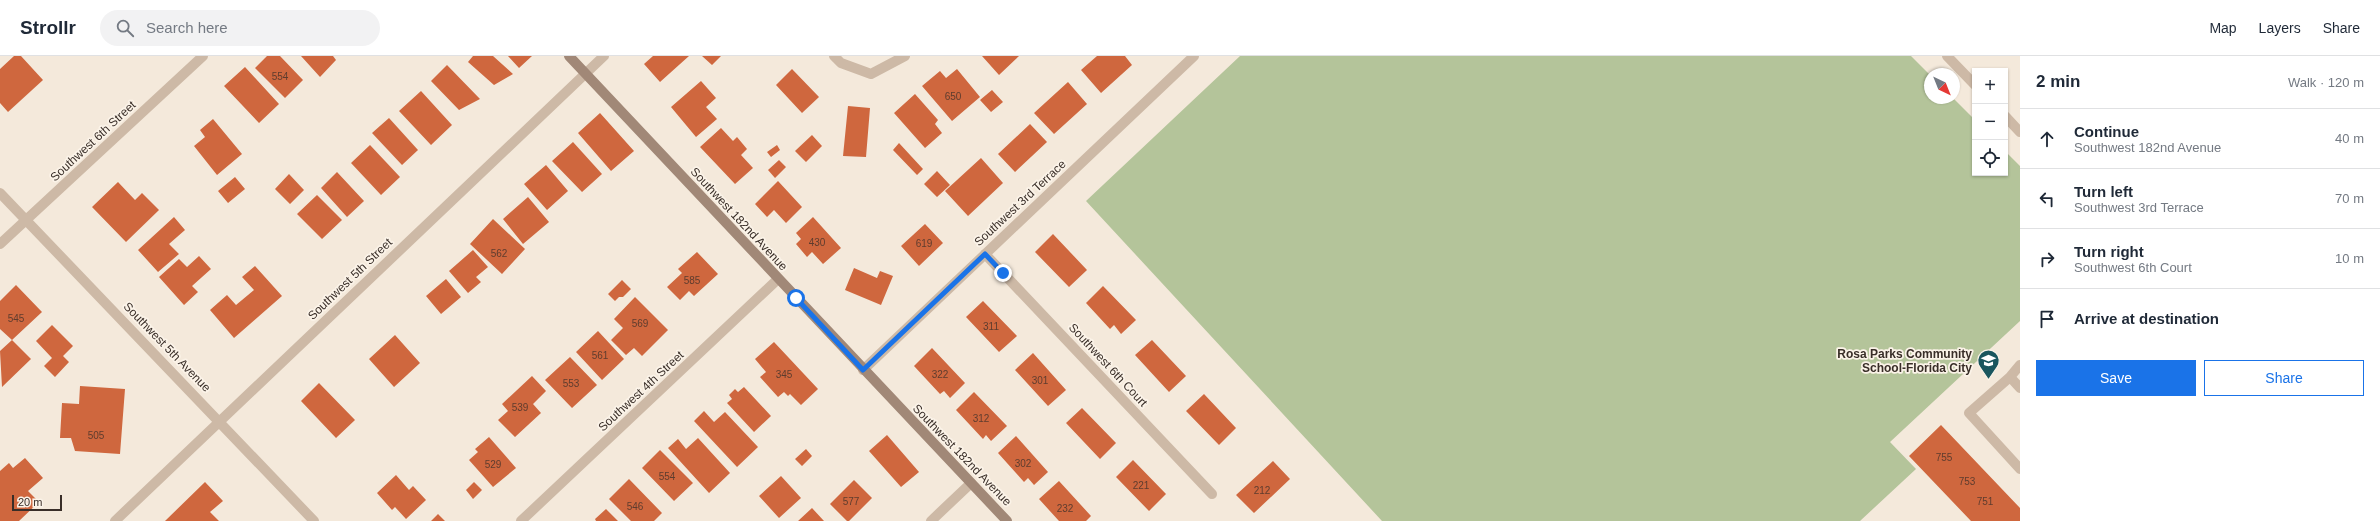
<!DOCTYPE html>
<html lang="en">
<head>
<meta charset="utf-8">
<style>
  body { margin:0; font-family:Helvetica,sans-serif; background:#f2f2f3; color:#1f2937 }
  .controls { position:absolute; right:12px; top:12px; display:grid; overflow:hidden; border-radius:0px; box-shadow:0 1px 3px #0004 }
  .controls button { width:36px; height:36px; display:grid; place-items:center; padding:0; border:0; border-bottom:1px solid #e0e1e3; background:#fff; color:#1f2937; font:20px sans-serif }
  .compass { position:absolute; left:1924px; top:12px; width:36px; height:36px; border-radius:50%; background:#fff; box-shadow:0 1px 3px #0004; rotate:137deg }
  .scale { position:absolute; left:12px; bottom:10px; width:50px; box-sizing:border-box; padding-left:4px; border:2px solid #392e28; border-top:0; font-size:11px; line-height:14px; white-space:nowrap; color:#392e28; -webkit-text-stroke:3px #fbf3e8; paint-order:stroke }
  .stop { position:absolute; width:12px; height:12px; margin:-9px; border:3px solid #1a73e8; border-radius:50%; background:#fff }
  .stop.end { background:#1a73e8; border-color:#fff; box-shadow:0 1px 4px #0008 }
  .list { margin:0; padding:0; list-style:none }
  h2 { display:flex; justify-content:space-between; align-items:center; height:52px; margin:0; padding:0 16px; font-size:17px }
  h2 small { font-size:13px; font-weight:400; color:#747a83 }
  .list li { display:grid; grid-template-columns:26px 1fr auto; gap:12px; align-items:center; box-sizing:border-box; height:60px; padding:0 16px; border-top:1px solid #e0e1e3 }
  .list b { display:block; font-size:15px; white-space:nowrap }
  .list p { margin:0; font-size:13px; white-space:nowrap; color:#747a83 }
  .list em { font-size:13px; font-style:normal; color:#747a83 }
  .actions { display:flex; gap:8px; padding:12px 16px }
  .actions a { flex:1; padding:9px 0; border:1px solid #1a73e8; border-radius:0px; text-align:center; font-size:14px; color:#1a73e8 }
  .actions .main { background:#1a73e8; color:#fff }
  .icon { flex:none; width:22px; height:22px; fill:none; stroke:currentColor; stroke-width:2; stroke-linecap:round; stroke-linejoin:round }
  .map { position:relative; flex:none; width:2020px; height:465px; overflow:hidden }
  header { display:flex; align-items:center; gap:24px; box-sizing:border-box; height:56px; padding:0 20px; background:#fff; border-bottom:1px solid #e0e1e3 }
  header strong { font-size:19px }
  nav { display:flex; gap:22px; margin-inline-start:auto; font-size:14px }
  .search { width:280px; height:36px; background:#f2f2f3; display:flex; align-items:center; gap:10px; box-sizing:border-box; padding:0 14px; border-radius:22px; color:#747a83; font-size:15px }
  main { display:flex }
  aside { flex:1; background:#fff }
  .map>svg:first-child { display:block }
  .green { fill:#b4c49a }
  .building { fill:#cf673e }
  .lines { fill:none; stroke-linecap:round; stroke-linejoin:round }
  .lane { stroke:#cdb9a6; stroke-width:10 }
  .street { stroke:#cdb9a6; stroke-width:10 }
  .secondary { stroke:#a18877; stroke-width:10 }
  .route { stroke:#1a73e8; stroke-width:5 }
  .labels { text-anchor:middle; stroke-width:3.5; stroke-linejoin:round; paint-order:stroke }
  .number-label { font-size:10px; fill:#5e3c2e }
  .street-label { font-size:12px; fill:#392e28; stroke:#fbf3e8 }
  .poi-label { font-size:12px; font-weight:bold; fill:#392e28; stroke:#fbf3e8; text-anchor:end }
</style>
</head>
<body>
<header>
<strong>Strollr</strong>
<div class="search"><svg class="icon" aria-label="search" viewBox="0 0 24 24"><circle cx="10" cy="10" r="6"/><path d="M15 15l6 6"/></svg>Search here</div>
<nav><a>Map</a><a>Layers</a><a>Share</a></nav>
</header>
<main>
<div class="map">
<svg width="2020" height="465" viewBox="0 0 2020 465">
  <rect width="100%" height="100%" fill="#f4e9db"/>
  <path class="green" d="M1240,0H1911L1930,19V42H1953L1975,64V117H2005V95L2020,110V265L1890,386L1916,413L1860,465H1382L1086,145Z"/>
  <path class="building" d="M14,0H21L43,24L8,56L0,47V13Z
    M267,0H280L303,24L285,42L255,12Z
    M301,0H333L336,4L320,21Z
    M473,0H493L513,18L494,29L468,6Z
    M508,0H532L519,12Z
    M653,0H689L660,26L644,8Z
    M702,0H721L712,9Z
    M982,0H1019L999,19Z
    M1097,0H1125L1132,9L1101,37L1081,14Z
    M447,9L480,43L459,54L431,25Z
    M245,11L279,48L259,67L224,30Z
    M792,13L819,41L802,57L776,29Z
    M957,13L980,41L952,65L922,30L940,15L946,22Z
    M701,25L716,42L706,51L717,63L696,81L671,51Z
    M1068,26L1087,48L1054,78L1034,57Z
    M992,34L1003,46L991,56L980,44Z
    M421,35L452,69L431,89L399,55Z
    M915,38L938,64L935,68L942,77L925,92L894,57Z
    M848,50L870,52L866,101L843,100Z
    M600,57L634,95L611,115L578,77Z
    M389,62L418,94L402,109L372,77Z
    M213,63L242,98L217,119L194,90L205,81L200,74Z
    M1030,68L1047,86L1015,116L998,98Z
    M721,72L733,85L737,81L747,93L741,99L753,112L735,128L700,91Z
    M812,79L822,90L806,106L795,95Z
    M573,86L602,118L582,136L552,105Z
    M899,87L923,113L917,119L893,94Z
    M370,89L400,121L381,139L351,107Z
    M777,89L780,94L771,101L767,96Z
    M981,102L1003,127L968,160L945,135Z
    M779,104L786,111L775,122L768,114Z
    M546,109L568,135L547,154L524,128Z
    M937,115L950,129L937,141L924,128Z
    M337,116L364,145L347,161L321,132Z
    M289,118L304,134L290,148L275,133Z
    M235,121L245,133L228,147L218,135Z
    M778,125L802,151L786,167L774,154L767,161L755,148Z
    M118,126L135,144L142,137L159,154L126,186L92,151Z
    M317,139L342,164L322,183L297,158Z
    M528,141L549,166L523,188L503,163Z
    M174,161L185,174L169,188L179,198L158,216L138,194Z
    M813,161L841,192L823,208L812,196L807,201L796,188L801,183L796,177Z
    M493,163L525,193L502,218L470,188Z
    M925,168L943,187L919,210L901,190Z
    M1053,178L1087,214L1069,231L1035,196Z
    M473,194L488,211L476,221L481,226L468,237L449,215Z
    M697,196L718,218L694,240L689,235L680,244L667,231L682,217L678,213Z
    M199,200L211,213L192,230L198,236L184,249L159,221L179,203L187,211Z
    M255,210L282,240L234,282L210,254L227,239L236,249L254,234L242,221Z
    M854,212L877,222L880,215L893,220L881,249L845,234Z
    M446,223L461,241L441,258L426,240Z
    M622,224L631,233L623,241H619L615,245L608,238Z
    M16,229L42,256L12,284L0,273V245Z
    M1103,230L1136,264L1121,278L1114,269L1110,273L1086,247Z
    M635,241L668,274L642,300L634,292L626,299L611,284L623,272L614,263Z
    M983,245L1017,280L999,296L966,261Z
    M52,269L73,290L63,300L69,306L55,321L44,310L52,302L36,285Z
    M598,275L624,303L602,324L576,296Z
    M395,279L420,307L394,331L369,303Z
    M12,284L31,303L2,331L0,295Z
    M1152,284L1186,320L1169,336L1135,299Z
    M774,286L818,333L801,349L790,338L788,340L784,336L778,341L760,321L766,316L755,303Z
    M932,292L965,327L950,342L944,335L940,338L914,310Z
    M1033,297L1066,334L1048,350L1015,314Z
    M570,301L597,329L572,352L545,324Z
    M532,320L546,335L533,348L541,357L515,381L498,364L508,355L502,348Z
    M319,327L355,364L336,382L301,345Z
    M80,330L125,333L120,398L75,395L71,382H60L62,347L79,348Z
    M744,331L771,360L754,376L727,347L732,343L729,339L735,333L738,336Z
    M974,336L1007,370L991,385L986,379L983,383L956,354Z
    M1204,338L1236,372L1219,389L1186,355Z
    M1082,352L1116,387L1100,403L1066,367Z
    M704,355L714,366L725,356L758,391L737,411L694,365Z
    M1941,369L2020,452V465H1971L1909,400Z
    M887,379L919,416L901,431L869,395Z
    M1016,380L1048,416L1034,429L1028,422L1024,426L998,397Z
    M489,381L516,412L493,431L469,404L478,396L475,393Z
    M698,382L730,417L709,437L668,392L678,383L686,393Z
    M806,393L812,400L802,410L795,403Z
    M660,394L693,427L674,445L642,412Z
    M25,402L43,422L28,435L39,446L19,465H0V415L9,407L13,412Z
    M1133,404L1166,438L1149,455L1116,421Z
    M1273,405L1290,423L1254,457L1236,439Z
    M396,419L409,434L413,430L426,444L406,463L395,451L392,454L377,437Z
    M781,420L801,442L779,462L759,440Z
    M629,423L662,457L654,465H631L609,443Z
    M854,424L872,442L849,465H847L830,448Z
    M1059,425L1091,460L1086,465H1059L1039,443Z
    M205,426L223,445L210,456L219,465H165Z
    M474,426L482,434L473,443L466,434Z
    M812,452L824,465H798Z
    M606,453L618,465H596L595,463Z
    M438,458L445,465H431Z"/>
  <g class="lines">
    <path class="lane" d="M2010,321L2020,309
      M2020,332L2010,321L1969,357L2020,413"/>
    <path class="street" d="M834,0L841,7L871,18L905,0
      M1947,0L1975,29
      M2005,60L2020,76
      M0,137L314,465
      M0,188L203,0
      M985,198L1212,438
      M863,314L1194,0
      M115,465L604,0
      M521,465L778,223
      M931,465L971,427"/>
    <path class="secondary" d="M569,0L1007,465"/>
  </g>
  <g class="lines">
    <path class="route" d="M796,242L863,314L985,198L1003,217"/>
  </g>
  <defs>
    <symbol id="school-pin" viewBox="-11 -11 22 30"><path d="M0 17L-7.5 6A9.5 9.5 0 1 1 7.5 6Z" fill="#1a565e" stroke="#fbf3e8"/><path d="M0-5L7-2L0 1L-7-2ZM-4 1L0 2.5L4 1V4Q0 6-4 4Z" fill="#fff"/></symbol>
  </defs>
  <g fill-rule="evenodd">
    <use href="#school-pin" x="1976" y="292" width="25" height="34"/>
  </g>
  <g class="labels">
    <g class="number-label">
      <text x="280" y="24">554</text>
      <text x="953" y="44">650</text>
      <text x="817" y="190">430</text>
      <text x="924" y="191">619</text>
      <text x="499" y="201">562</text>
      <text x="692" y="228">585</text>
      <text x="16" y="266">545</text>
      <text x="640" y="271">569</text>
      <text x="991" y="274">311</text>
      <text x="600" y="303">561</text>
      <text x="784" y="322">345</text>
      <text x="940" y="322">322</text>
      <text x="1040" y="328">301</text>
      <text x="571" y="331">553</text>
      <text x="520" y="355">539</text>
      <text x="981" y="366">312</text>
      <text x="96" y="383">505</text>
      <text x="1944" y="405">755</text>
      <text x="1023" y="411">302</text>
      <text x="493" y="412">529</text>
      <text x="667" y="424">554</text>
      <text x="1967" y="429">753</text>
      <text x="1141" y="433">221</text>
      <text x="1262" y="438">212</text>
      <text x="851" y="449">577</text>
      <text x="1985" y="449">751</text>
      <text x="635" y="454">546</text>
      <text x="1065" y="456">232</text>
    </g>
    <g class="street-label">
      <text transform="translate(93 85) rotate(-43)" y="4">Southwest 6th Street</text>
      <text transform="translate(1020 147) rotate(-43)" y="4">Southwest 3rd Terrace</text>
      <text transform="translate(739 163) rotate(47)" y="4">Southwest 182nd Avenue</text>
      <text transform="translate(350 223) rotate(-44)" y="4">Southwest 5th Street</text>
      <text transform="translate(167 291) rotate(46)" y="4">Southwest 5th Avenue</text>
      <text transform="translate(1108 309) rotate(47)" y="4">Southwest 6th Court</text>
      <text transform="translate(641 335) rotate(-43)" y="4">Southwest 4th Street</text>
      <text transform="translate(962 399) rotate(46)" y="4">Southwest 182nd Avenue</text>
    </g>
    <g class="poi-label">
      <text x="1972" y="302">Rosa Parks Community<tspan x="1972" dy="14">School-Florida City</tspan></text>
    </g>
  </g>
</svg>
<div class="controls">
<button>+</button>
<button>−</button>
<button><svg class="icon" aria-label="locate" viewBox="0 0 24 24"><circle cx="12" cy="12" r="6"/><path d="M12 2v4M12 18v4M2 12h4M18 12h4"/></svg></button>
</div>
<svg class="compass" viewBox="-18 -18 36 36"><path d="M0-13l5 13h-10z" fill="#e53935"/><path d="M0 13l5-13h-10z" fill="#747a83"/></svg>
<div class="scale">20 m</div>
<div class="stop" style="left:796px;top:242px"></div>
<div class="stop end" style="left:1003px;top:217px"></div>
</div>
<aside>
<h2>2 min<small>Walk · 120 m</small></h2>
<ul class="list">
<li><svg class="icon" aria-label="ahead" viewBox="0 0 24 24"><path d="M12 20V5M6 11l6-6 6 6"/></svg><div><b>Continue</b><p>Southwest 182nd Avenue</p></div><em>40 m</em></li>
<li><svg class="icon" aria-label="left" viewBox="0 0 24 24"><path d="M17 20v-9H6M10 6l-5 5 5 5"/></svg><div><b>Turn left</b><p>Southwest 3rd Terrace</p></div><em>70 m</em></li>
<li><svg class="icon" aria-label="right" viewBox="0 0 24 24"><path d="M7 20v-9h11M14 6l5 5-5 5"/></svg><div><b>Turn right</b><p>Southwest 6th Court</p></div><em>10 m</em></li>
<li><svg class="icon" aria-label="arrive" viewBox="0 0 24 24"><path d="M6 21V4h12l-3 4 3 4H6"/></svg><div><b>Arrive at destination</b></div></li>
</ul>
<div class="actions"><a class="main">Save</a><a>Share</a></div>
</aside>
</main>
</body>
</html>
